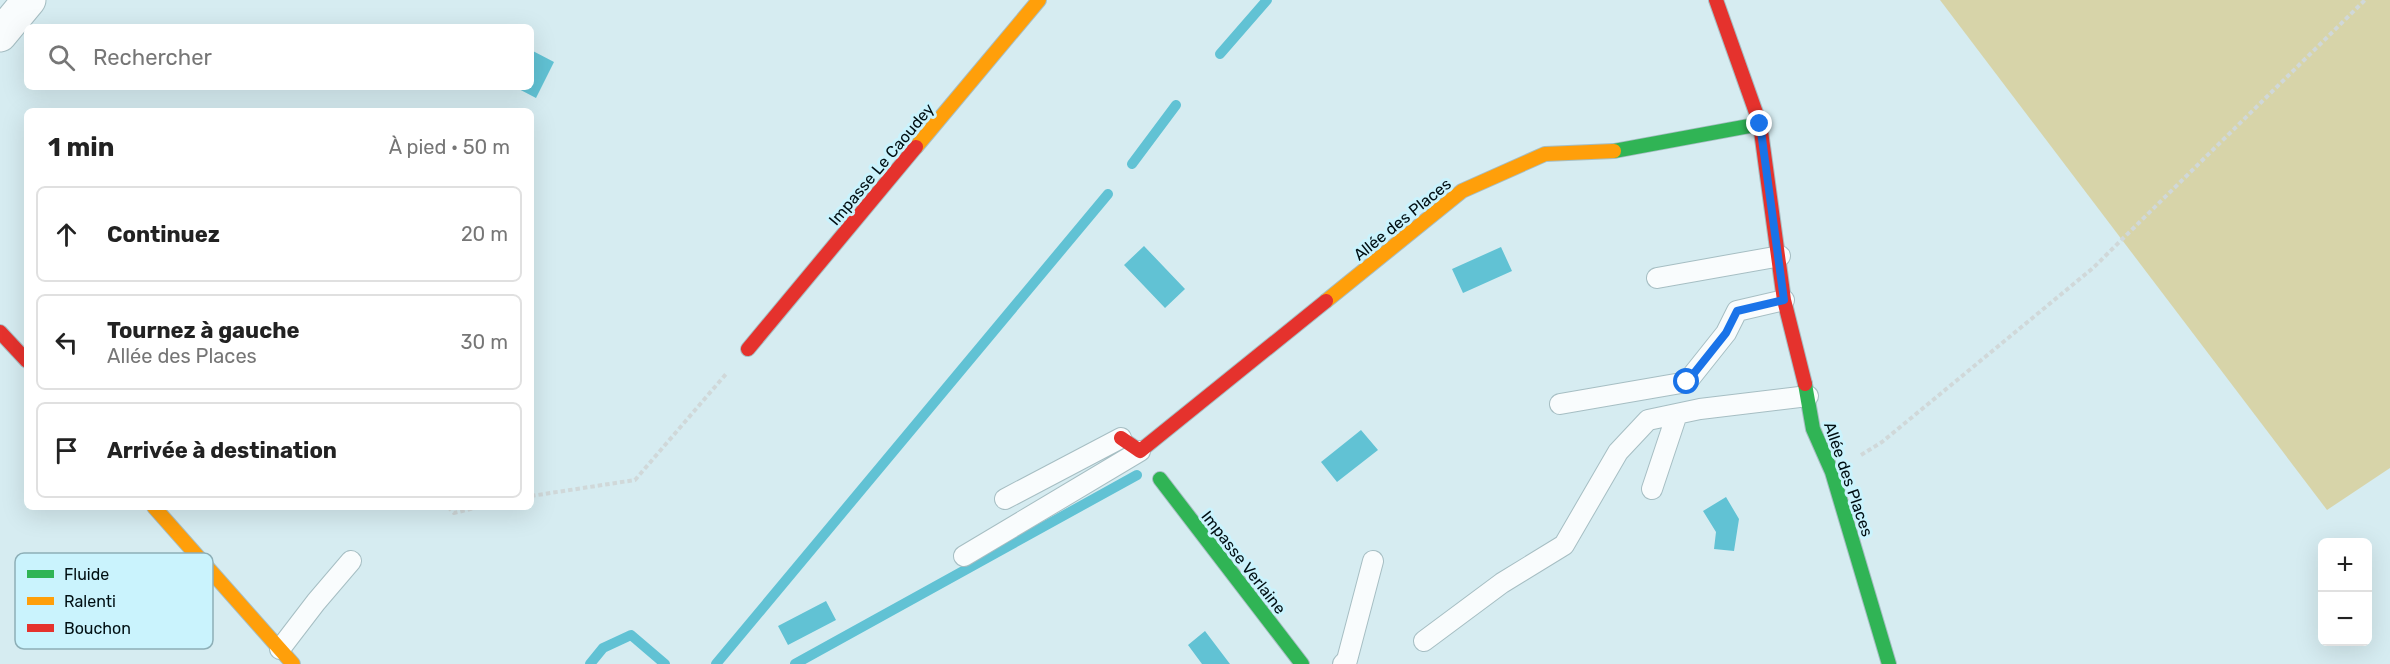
<!DOCTYPE html>
<html lang="fr">
<head>
<meta charset="utf-8">
<style>
  body { margin:0; font-family:Rubik,sans-serif; background:#f6f6f6; color:#222 }
  .controls { position:absolute; right:18px; bottom:18px; display:grid; overflow:hidden; border-radius:9px; box-shadow:0 6px 24px #0002 }
  .controls button { width:54px; height:54px; display:grid; place-items:center; padding:0; border:0; border-bottom:2px solid #e0e0e0; background:#fff; color:#222; font:30px sans-serif }
  .stop { position:absolute; width:18px; height:18px; margin:-14px; border:4px solid #1a73e8; border-radius:50%; background:#fff }
  .stop.end { background:#1a73e8; border-color:#fff; box-shadow:0 2px 6px #0008 }
  .list { margin:0; padding:0; list-style:none }
  h2 { display:flex; justify-content:space-between; align-items:center; height:78px; margin:0; padding:0 24px; font-size:26px }
  h2 small { font-size:20px; font-weight:400; color:#767676 }
  .list li { display:grid; grid-template-columns:39px 1fr auto; gap:18px; align-items:center; box-sizing:border-box; height:96px; margin:0 12px 12px; padding:0 12px; border:2px solid #e0e0e0; border-radius:9px }
  .list b { display:block; font-size:22px; white-space:nowrap }
  .list p { margin:0; font-size:20px; white-space:nowrap; color:#767676 }
  .list em { font-size:20px; font-style:normal; color:#767676 }
  .icon { flex:none; width:33px; height:33px; fill:none; stroke:currentColor; stroke-width:2; stroke-linecap:round; stroke-linejoin:round }
  .map { position:relative; flex:none; width:2390px; height:664px; overflow:hidden }
  .search { position:absolute; background:#fff; box-shadow:0 6px 24px #0002; left:24px; top:24px; width:510px; height:66px; display:flex; align-items:center; gap:15px; box-sizing:border-box; padding:0 21px; border-radius:9px; color:#767676; font-size:22px }
  .panel { position:absolute; background:#fff; box-shadow:0 6px 24px #0002; left:24px; top:108px; width:510px; height:402px; border-radius:9px }
  .map>svg:first-child { display:block }
  .green { fill:#d7d4a9 }
  .water { fill:#61c2d4 }
  .lines { fill:none; stroke-linecap:round; stroke-linejoin:round }
  .stream { stroke:#61c2d4; stroke-width:10 }
  .lane-casing { stroke:#a6bec3; stroke-width:22 }
  .street-casing { stroke:#a6bec3; stroke-width:35 }
  .fast-casing { stroke:#a6bec3; stroke-width:16 }
  .slow-casing { stroke:#a6bec3; stroke-width:16 }
  .jam-casing { stroke:#a6bec3; stroke-width:16 }
  .path { stroke:#d0d8d9; stroke-width:4; stroke-dasharray:4.5 3; stroke-linecap:butt }
  .lane { stroke:#f9fcfd; stroke-width:20 }
  .street { stroke:#f9fcfd; stroke-width:33 }
  .fast { stroke:#30b455; stroke-width:14 }
  .slow { stroke:#ff9f0a; stroke-width:14 }
  .jam { stroke:#e5322d; stroke-width:14 }
  .route { stroke:#1a73e8; stroke-width:8 }
  .labels { text-anchor:middle; stroke-width:6; stroke-linejoin:round; paint-order:stroke }
  .street-label { font-size:16px; fill:#000f13; stroke:#caf3fd }
  .key { fill:#caf3fd; stroke:#8dafb7; stroke-width:1.5 }
  .key-label { font-size:16px; fill:#000f13 }
</style>
</head>
<body>
<div class="map">
<svg width="2390" height="664" viewBox="0 0 2390 664">
  <rect width="100%" height="100%" fill="#d6ecf1"/>
  <path class="green" d="M1940,0H2390V468L2327,510Z"/>
  <path class="water" d="M531,50L554,62L536,98L515,87H531Z
    M1144,246L1185,289L1165,308L1124,265Z
    M1501,247L1512,271L1463,293L1452,269Z
    M1361,430L1378,450L1337,482L1321,462Z
    M1726,497L1739,519L1734,551L1714,549L1716,532L1703,511Z
    M826,601L836,620L788,645L778,626Z
    M1205,631L1230,664H1202L1188,645Z"/>
  <g class="lines">
    <path class="stream" d="M1220,54L1267,0
      M1132,164L1176,105
      M590,664L603,648L631,635L665,664
      M716,664L1108,194
      M795,664L1137,475"/>
    <defs>
      <path id="lane" d="M1657,278L1780,256
        M1560,404L1687,382L1726,333L1737,311L1784,300
        M1652,489L1677,414
        M1005,499L1121,438
        M964,556L1140,451
        M1424,641L1502,583L1564,545L1618,452L1648,420L1700,409L1808,396
        M280,649L316,602L351,561
        M1343,664L1347,660L1373,561"/>
      <path id="street" d="M0,35L29,0"/>
      <path id="fast" d="M1614,151L1760,124
        M1805,384L1813,429L1832,472L1889,664
        M1160,479L1302,664"/>
      <path id="slow" d="M916,147L1039,0
        M1326,301L1462,191L1545,154L1614,151
        M154,507L293,664"/>
      <path id="jam" d="M1716,0L1760,124L1784,300L1805,384
        M0,332L27,361
        M748,349L916,147
        M1121,438L1140,451L1326,301"/>
    </defs>
    <use href="#lane" class="lane-casing"/>
    <use href="#street" class="street-casing"/>
    <use href="#fast" class="fast-casing"/>
    <use href="#slow" class="slow-casing"/>
    <use href="#jam" class="jam-casing"/>
    <path class="path" d="M1861,455L1882,442L2093,268L2365,0
      M531,496L635,480L726,374
      M448,507L454,513L479,507"/>
    <use href="#lane" class="lane"/>
    <use href="#street" class="street"/>
    <use href="#fast" class="fast"/>
    <use href="#slow" class="slow"/>
    <use href="#jam" class="jam"/>
  </g>
  <g class="lines">
    <path class="route" d="M1687,382L1726,333L1737,311L1784,300L1760,124"/>
  </g>
  <g class="labels">
    <g class="street-label">
      <text transform="translate(881 164) rotate(-50)" y="6">Impasse Le Caoudey</text>
      <text transform="translate(1402 219) rotate(-39)" y="6">Allée des Places</text>
      <text transform="translate(1849 479) rotate(71)" y="6">Allée des Places</text>
      <text transform="translate(1244 562) rotate(52)" y="6">Impasse Verlaine</text>
    </g>
  </g>
  <rect x="15" y="553" width="198" height="96" rx="9" class="key"/>
  <rect x="27" y="570" width="27" height="8" fill="#30b455"/>
  <rect x="27" y="597" width="27" height="8" fill="#ff9f0a"/>
  <rect x="27" y="624" width="27" height="8" fill="#e5322d"/>
  <g class="key-label">
    <text x="64" y="580">Fluide</text>
    <text x="64" y="607">Ralenti</text>
    <text x="64" y="634">Bouchon</text>
  </g>
</svg>
<div class="controls">
<button>+</button>
<button>−</button>
</div>
<div class="stop" style="left:1687px;top:382px"></div>
<div class="stop end" style="left:1760px;top:124px"></div>
<div class="search"><svg class="icon" aria-label="search" viewBox="0 0 24 24"><circle cx="10" cy="10" r="6"/><path d="M15 15l6 6"/></svg>Rechercher</div>
<section class="panel">
<h2>1 min<small>À pied · 50 m</small></h2>
<ul class="list">
<li><svg class="icon" aria-label="ahead" viewBox="0 0 24 24"><path d="M12 20V5M6 11l6-6 6 6"/></svg><div><b>Continuez</b></div><em>20 m</em></li>
<li><svg class="icon" aria-label="left" viewBox="0 0 24 24"><path d="M17 20v-9H6M10 6l-5 5 5 5"/></svg><div><b>Tournez à gauche</b><p>Allée des Places</p></div><em>30 m</em></li>
<li><svg class="icon" aria-label="arrive" viewBox="0 0 24 24"><path d="M6 21V4h12l-3 4 3 4H6"/></svg><div><b>Arrivée à destination</b></div></li>
</ul>
</section>
</div>
</body>
</html>
